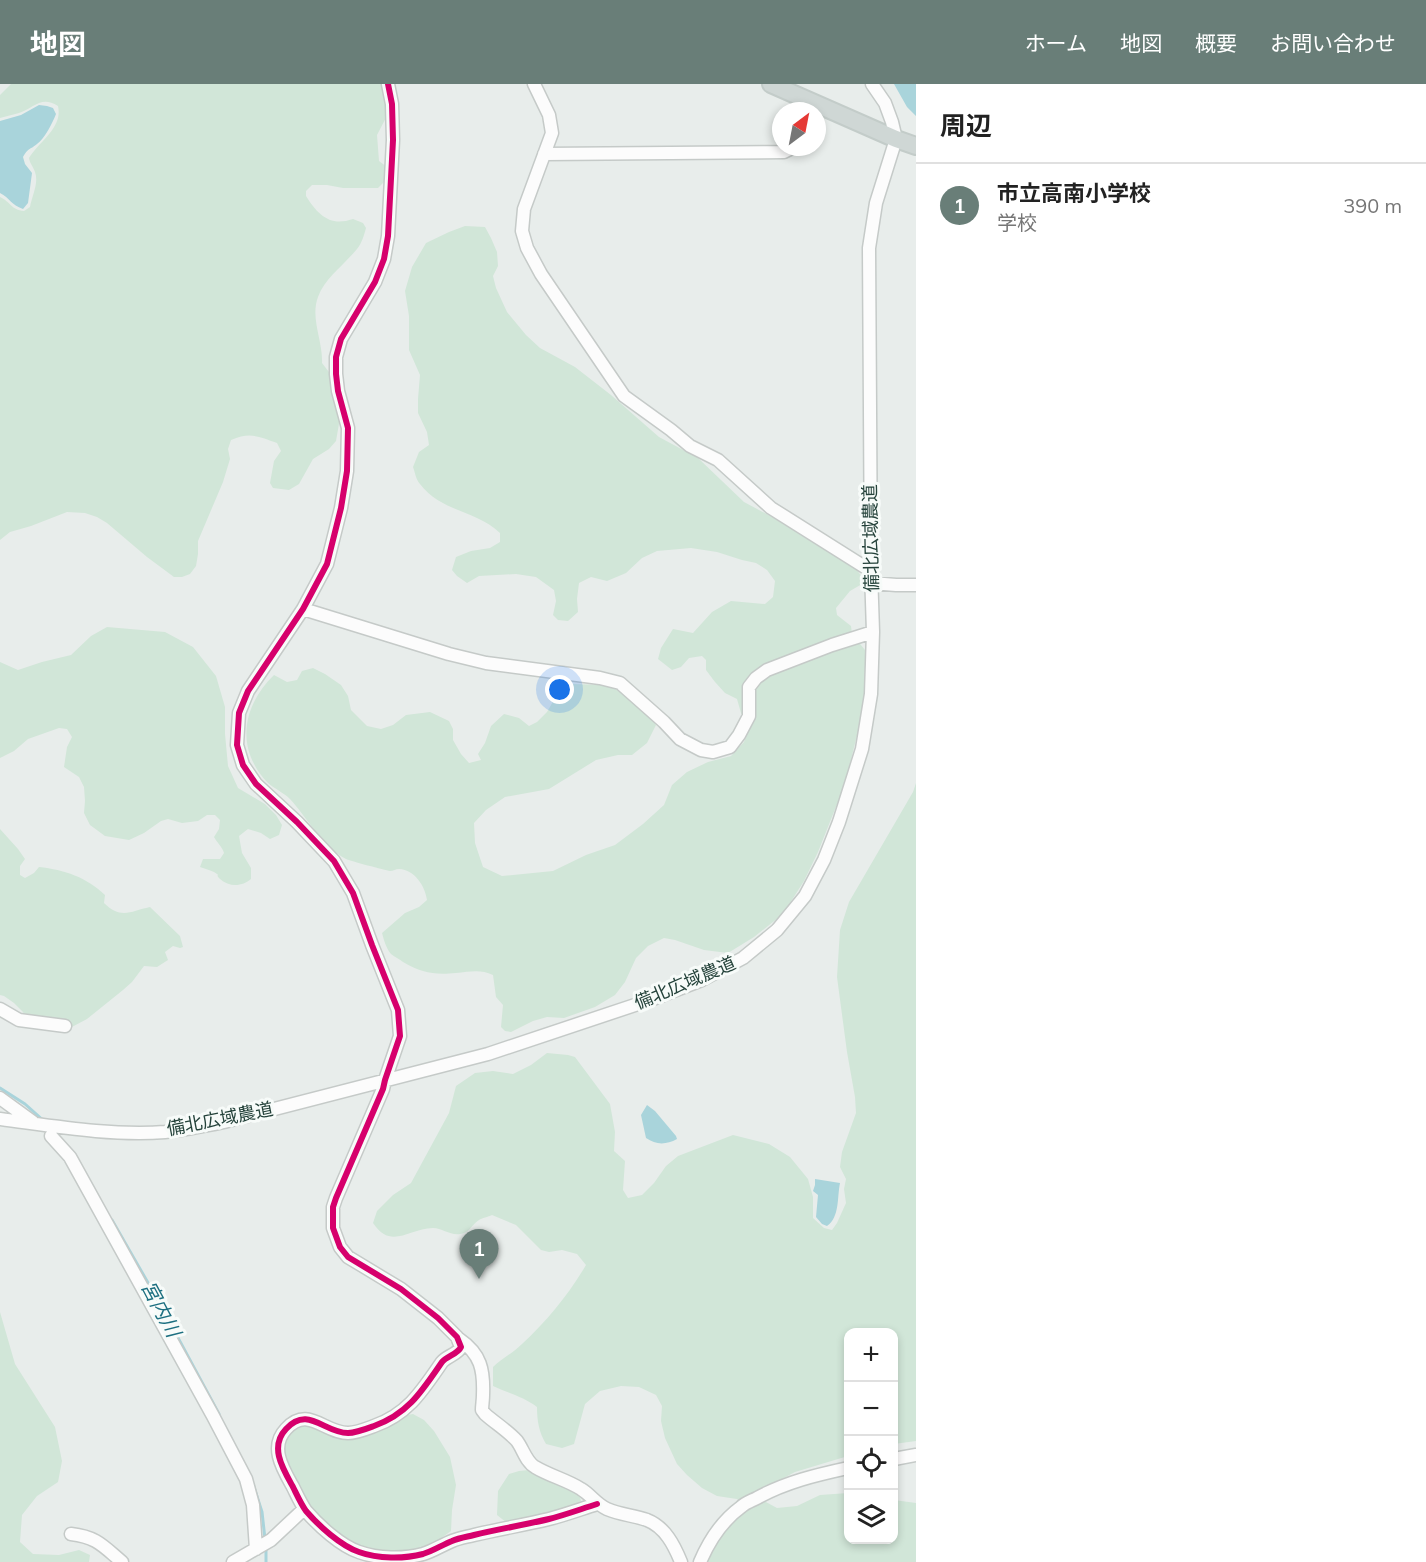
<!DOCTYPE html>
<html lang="ja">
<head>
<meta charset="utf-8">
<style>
  body { margin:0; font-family:Mulish,"Noto Sans JP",sans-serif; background:#f2f2f2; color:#222 }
  .controls { position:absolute; right:18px; bottom:18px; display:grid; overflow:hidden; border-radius:12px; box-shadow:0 3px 9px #0003 }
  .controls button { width:54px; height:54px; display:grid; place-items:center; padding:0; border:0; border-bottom:2px solid #e0e0e0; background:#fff; color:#222; font:30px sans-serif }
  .compass { position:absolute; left:772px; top:18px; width:54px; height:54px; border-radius:50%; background:#fff; box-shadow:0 3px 9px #0003; rotate:32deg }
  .you { position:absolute; left:560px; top:606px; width:21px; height:21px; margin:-15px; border:4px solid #fff; border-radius:50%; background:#1a73e8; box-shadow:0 0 0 9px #1a73e833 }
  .badge { display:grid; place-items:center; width:39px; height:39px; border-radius:50%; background:#697e78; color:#fff; font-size:20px; font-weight:700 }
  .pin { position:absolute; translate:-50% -50px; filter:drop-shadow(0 2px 3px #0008) }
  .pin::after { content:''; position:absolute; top:32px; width:21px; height:18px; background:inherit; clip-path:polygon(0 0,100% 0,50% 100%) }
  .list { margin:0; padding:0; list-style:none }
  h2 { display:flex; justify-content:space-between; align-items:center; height:78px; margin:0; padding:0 24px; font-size:26px }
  h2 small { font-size:20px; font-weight:400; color:#767676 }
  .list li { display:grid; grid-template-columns:39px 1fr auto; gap:18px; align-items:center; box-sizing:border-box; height:84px; padding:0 24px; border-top:2px solid #e0e0e0 }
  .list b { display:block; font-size:22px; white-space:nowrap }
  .list p { margin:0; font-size:20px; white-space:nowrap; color:#767676 }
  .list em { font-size:20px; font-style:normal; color:#767676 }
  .icon { flex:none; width:33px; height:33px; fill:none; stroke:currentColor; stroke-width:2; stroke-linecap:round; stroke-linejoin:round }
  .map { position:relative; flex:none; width:916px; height:1478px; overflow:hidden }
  header { display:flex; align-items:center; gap:36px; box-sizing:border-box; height:84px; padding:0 30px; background:#697e78; color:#fff }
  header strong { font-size:28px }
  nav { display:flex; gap:33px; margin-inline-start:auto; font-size:21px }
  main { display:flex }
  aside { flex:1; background:#fff }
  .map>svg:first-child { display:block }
  .green { fill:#d1e6d8 }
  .water { fill:#a9d4db }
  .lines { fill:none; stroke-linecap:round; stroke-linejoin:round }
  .stream { stroke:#a9d4db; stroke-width:3 }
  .minor-casing { stroke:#c5cac8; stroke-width:15 }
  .major-casing { stroke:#c3ccc9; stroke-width:20 }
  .minor { stroke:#fcfcfc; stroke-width:12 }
  .major { stroke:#cfd7d5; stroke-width:16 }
  .cycleway-casing { stroke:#f7fbf9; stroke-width:10 }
  .cycleway { stroke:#d6006c; stroke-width:6 }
  .labels { text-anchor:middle; stroke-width:6; stroke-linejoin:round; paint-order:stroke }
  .street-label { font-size:18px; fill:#24423a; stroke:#f7fbf9 }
  .water-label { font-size:20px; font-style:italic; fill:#1c6f80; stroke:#f7fbf9 }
</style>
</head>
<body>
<header>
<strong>地図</strong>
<nav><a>ホーム</a><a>地図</a><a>概要</a><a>お問い合わせ</a></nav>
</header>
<main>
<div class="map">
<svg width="916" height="1478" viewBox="0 0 916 1478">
  <rect width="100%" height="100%" fill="#e8edeb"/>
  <path class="green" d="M11,0H383L389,28L377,51L379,77L387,83L386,96L378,104H343L327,101H312L306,107V112C318,131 330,143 353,135L363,139L366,144C364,151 362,159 357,165C344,181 325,194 318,213C310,234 323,257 322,279L332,292L340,334L336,357L329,365L313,375L299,400L289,406L273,404L270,399L274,377L281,367L277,359C258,352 250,348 231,356L228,365L230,375L223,398L198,457V470L196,482L190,490L182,493H174L147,473L107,439L97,433L85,429L67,428L31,442L10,448L0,456V113C11,118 11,126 24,127L30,123C32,112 39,99 35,88C33,82 30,80 29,74C39,57 63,44 58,22C41,11 34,24 19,29C13,31 6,32 0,34V11Z
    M465,142L485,143L491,154L497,168L498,182L493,192L496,204L507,228L526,251L540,264L575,283L611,311L659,353L698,374L744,418L774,434L807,455L834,468L854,481L861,492L862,500L850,507L836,524L837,531L851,542L852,550L865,566L867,578L864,601V623L845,700L818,768L804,797L783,830L754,853L728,869L704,866L675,856L664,854L648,862L636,874L625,898L615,911L595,923L564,934L547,933L533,937L511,948L505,947L501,943L503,921L496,913L493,891C480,885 470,888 456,889C434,891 422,889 403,878C400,875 394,873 391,870C386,864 384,856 382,849L405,829L419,823L427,816C425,802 415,786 399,785C396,785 393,787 390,787C385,786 350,777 346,775C322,762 308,735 290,715C284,709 275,705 268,699C235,665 242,622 274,591L287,598L297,596L302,587L313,584L325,590L341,601L348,612L351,626L367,642L381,645L393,641L406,631L430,628L449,637L453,645V656L461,670L469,679L481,676L478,670L485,659L491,642L504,630L519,634L529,642L537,638L547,628L558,609L570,600L608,601L627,612L645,626L656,641L647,659L632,671H618L596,676L549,705L505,713L486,726L474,739L475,759L483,783L502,792L553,787L586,771L615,761L643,740L664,721L672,701L687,688L708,678L731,672L744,658L749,645L741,629L737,615L725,609L715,598L706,586V576L702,572L689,574L681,583L672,586L658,575L661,564L673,545L693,549L712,528L731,517L765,520L773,513L775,497L767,486L756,479L742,476L717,468L691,464L657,467L642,474L626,489L607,497L591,493L579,499L577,515L578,528L568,537L558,536L553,531L556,517L554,506L536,493L516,490L479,492L467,499L457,492L452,486L456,473L471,467L490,464L500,458V449C476,426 441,428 420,400C416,396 415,388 413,383L419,368L429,361L427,348L418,329V315L420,291L409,266V232L405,207L412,183L426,159L449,148Z
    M107,543L165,548L193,563L216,592L225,623V650L228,682L238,704L265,720L276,731L282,741L279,751L270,755L261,749L248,745L239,752L242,769L251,784V795C243,802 230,804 220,795C214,789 222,793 214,788C210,786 205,785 200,783L203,775H220L224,769C222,762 217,759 214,753L219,745L220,736L215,731H207L198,737L182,739L168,735L161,737L144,749L129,756L105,752L90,741L84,729L85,717L84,703L79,693L64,683L67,663L72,653L67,645L59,644L28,655L14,667L0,674V578L18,586L42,578L71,571L91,552Z
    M916,699V1357L894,1360V1248H848V1372L795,1388L763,1405L764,1417L777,1424L797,1422L820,1411L848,1409V1456H894V1416L916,1419V1478H706L719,1452L747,1423L737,1415L717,1412L702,1404L687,1391L677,1380L665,1354L661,1337L662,1322L656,1311L639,1303L621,1302L600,1307L585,1320L574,1360L562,1364L546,1360C539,1348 537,1337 537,1323C524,1313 508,1309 493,1302V1283C501,1275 513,1269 522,1260C547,1237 569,1210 586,1181L577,1170L562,1166L549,1168L541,1166L516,1141L492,1131C488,1133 482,1134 479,1136C471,1141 470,1149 460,1150C451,1152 442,1144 433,1144C408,1145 391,1166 373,1139L377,1127L393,1111L411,1099L449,1029L456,1002L475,989L493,987L513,990L531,981L547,969L568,971L575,973L610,1020L615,1048L614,1067L625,1077L623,1106L628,1114L642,1111L654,1099L666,1082L678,1072L733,1051L769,1060L790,1073L808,1095L813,1113V1134L824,1144L832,1146L837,1139L846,1119L844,1105L846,1095L840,1083L842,1068L856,1029L855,1013L847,968L837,893L840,846L849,818L913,708Z
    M0,745L18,765L25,775L20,782V791L25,794L34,789L39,783C65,786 86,793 105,811L104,819C121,836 131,827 150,823L180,852L183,863L180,864L173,862L165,868L168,876L157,883L144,882L132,898L123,906L87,935L68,945H37L29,939L23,928L14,919L4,912L0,911Z
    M0,1228L15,1280L55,1343L62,1377L58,1398L37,1412L22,1431L20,1458L33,1470L59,1471L79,1466L90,1471L89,1478H0Z
    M413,1330L424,1336L434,1347L450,1373L456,1401L452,1426L451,1447L436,1458L420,1465L384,1468L348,1458L332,1447L306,1420L282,1371L285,1349L291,1344L310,1340L338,1353L401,1332Z
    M529,1386L579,1409L581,1417L560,1427L507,1439L497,1431L498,1407L509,1390L519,1387Z"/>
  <path class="water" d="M894,0H916V32L907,23Z
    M39,21L47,22L53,24L56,30C52,40 45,54 37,60C30,66 29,63 23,73L25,80L32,89L28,119L23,125C11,121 10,114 0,109V37L21,31Z
    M647,1021L655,1027L676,1052L677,1055C666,1061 656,1061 646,1054L641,1031Z
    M815,1095L840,1099C837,1113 840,1133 827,1142L822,1140L816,1133L818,1111L813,1107L815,1101Z"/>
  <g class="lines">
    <path class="stream" d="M0,1004L25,1020L44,1037
      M112,1136L155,1211L219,1330
      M253,1400L262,1428L265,1455
      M266,1478V1465"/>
    <defs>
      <path id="minor" d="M388,0L392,20L393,56L388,152L384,175L375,198L341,255L336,273V290L338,307L348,344L347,387L341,424L327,480L303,525L248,607L239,629L237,661L243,681L256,700L297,738L334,777L353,809L372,861L398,926L400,952L385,996L383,1005L336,1114L333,1123V1144L340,1163L348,1173L401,1205L438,1234L457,1253L461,1263C458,1270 447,1272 442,1278C422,1307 408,1330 374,1342C366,1345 356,1349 348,1349C324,1349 308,1321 286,1345C269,1363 283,1385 293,1403C297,1411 301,1420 306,1427C319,1442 341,1462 359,1468C378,1475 404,1475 423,1470C433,1467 442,1461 452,1457C459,1454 466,1453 474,1451C499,1445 524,1441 549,1435C565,1431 581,1425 597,1420
        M534,0L549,31L552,49L524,125L522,147L527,164L541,190L624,312L671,346L690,362L718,376L771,424L871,487
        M544,70L784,68L794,63
        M872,499L896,501H916
        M303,525L449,570L486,579L600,594L620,599L664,638L680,655L701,666L713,668L730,663L739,651L749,632V603L756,594L767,586L832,561L873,548
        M0,925L19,936L65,942
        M0,1014L33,1038
        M0,1035C54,1042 110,1052 165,1048C185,1046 205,1042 224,1038L488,970L653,915L702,896L743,874L777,846L805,812L824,776L839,738L862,665L871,610L873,548L871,487L869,164L876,119L896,55L892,38L885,19L872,0
        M51,1052L70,1073L213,1332L246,1395L253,1421L256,1465
        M459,1255C481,1270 484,1286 483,1311C483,1317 482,1321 482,1326L485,1330C495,1339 508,1347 517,1357C523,1365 526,1378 535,1383C550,1392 567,1396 581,1405C591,1411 596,1420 607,1425C621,1431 633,1431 647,1436C665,1443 674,1461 681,1478
        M894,1375L916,1371
        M71,1450C97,1453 103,1462 122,1478
        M233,1478L271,1456L304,1425
        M700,1478C709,1457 723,1436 741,1423C745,1419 751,1417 757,1414C786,1398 816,1391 848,1384"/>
      <path id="major" d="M771,0L896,55L916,62"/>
    </defs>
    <use href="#minor" class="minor-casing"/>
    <use href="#major" class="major-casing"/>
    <use href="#minor" class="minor"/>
    <use href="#major" class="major"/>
    <defs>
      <path id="cycleway" d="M388,0L392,20L393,56L388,152L384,175L375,198L341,255L336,273V290L338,307L348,344L347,387L341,424L327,480L303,525L248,607L239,629L237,661L243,681L256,700L297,738L334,777L353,809L372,861L398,926L400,952L385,996L383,1005L336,1114L333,1123V1144L340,1163L348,1173L401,1205L438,1234L457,1253L461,1263C458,1270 447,1272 442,1278C422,1307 408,1330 374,1342C366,1345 356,1349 348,1349C324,1349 308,1321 286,1345C269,1363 283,1385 293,1403C297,1411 301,1420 306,1427C319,1442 341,1462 359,1468C378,1475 404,1475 423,1470C433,1467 442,1461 452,1457C459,1454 466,1453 474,1451C499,1445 524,1441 549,1435C565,1431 581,1425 597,1420"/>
    </defs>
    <use href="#cycleway" class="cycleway-casing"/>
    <use href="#cycleway" class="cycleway"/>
  </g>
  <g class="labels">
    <g class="street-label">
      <text transform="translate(871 454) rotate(-91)" y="6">備北広域農道</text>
      <text transform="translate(685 899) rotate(-23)" y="6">備北広域農道</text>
      <text transform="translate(220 1035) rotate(-11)" y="6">備北広域農道</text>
    </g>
    <g class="water-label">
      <text transform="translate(161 1225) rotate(62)" y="7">宮内川</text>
    </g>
  </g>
</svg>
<div class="controls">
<button>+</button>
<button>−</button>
<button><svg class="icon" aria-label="locate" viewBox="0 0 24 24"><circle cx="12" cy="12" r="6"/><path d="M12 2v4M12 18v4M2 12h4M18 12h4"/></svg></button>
<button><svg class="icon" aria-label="layers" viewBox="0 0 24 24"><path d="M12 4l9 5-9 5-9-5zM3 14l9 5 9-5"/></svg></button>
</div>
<svg class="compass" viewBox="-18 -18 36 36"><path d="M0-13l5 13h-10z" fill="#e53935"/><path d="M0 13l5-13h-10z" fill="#767676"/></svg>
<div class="you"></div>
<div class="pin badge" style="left:479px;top:1195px">1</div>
</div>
<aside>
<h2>周辺<small></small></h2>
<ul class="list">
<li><span class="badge">1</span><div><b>市立高南小学校</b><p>学校</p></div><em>390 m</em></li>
</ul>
</aside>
</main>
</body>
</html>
